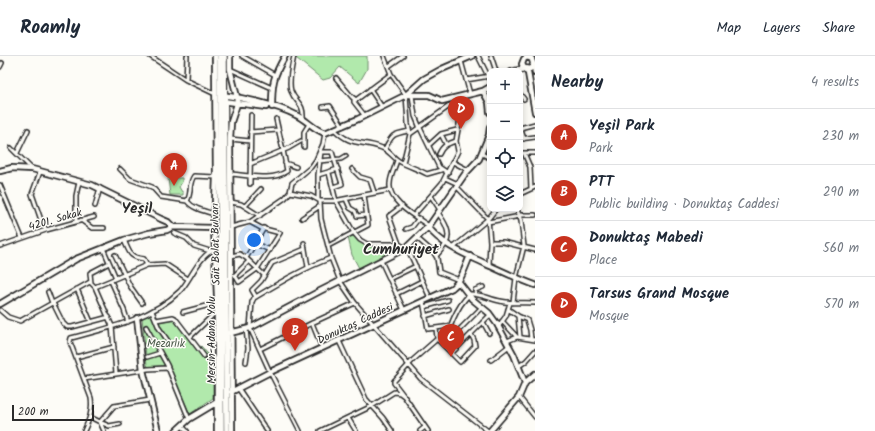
<!DOCTYPE html>
<html lang="en">
<head>
<meta charset="utf-8">
<style>
  body { margin:0; font-family:Kalam,sans-serif; background:#f6f6f7; color:#1f2937 }
  .controls { position:absolute; right:12px; top:12px; display:grid; overflow:hidden; border-radius:8px; box-shadow:0 2px 10px #0003 }
  .controls button { width:36px; height:36px; display:grid; place-items:center; padding:0; border:0; border-bottom:1px solid #e0e1e3; background:#fff; color:#1f2937; font:20px sans-serif }
  .scale { position:absolute; left:12px; bottom:10px; width:82px; box-sizing:border-box; padding-left:4px; border:2px solid #2b2b2b; border-top:0; font-size:11px; line-height:14px; white-space:nowrap; color:#2b2b2b; -webkit-text-stroke:3px #fdfcf7; paint-order:stroke }
  .you { position:absolute; left:254px; top:184px; width:14px; height:14px; margin:-10px; border:3px solid #fff; border-radius:50%; background:#1a73e8; box-shadow:0 0 0 6px #1a73e833 }
  .badge { display:grid; place-items:center; width:26px; height:26px; border-radius:50%; background:#c8321e; color:#fff; font-size:13px; font-weight:700 }
  .pin { position:absolute; translate:-50% -33px; filter:drop-shadow(0 1px 2px #0008) }
  .pin::after { content:''; position:absolute; top:21px; width:14px; height:12px; background:inherit; clip-path:polygon(0 0,100% 0,50% 100%) }
  .list { margin:0; padding:0; list-style:none }
  h2 { display:flex; justify-content:space-between; align-items:center; height:52px; margin:0; padding:0 16px; font-size:17px }
  h2 small { font-size:13px; font-weight:400; color:#747a83 }
  .list li { display:grid; grid-template-columns:26px 1fr auto; gap:12px; align-items:center; box-sizing:border-box; height:56px; padding:0 16px; border-top:1px solid #e0e1e3 }
  .list b { display:block; font-size:15px; white-space:nowrap }
  .list p { margin:0; font-size:13px; white-space:nowrap; color:#747a83 }
  .list em { font-size:13px; font-style:normal; color:#747a83 }
  .icon { flex:none; width:22px; height:22px; fill:none; stroke:currentColor; stroke-width:2; stroke-linecap:round; stroke-linejoin:round }
  .map { position:relative; flex:none; width:535px; height:375px; overflow:hidden }
  header { display:flex; align-items:center; gap:24px; box-sizing:border-box; height:56px; padding:0 20px; background:#fff; border-bottom:1px solid #e0e1e3 }
  header strong { font-size:19px }
  nav { display:flex; gap:22px; margin-inline-start:auto; font-size:14px }
  main { display:flex }
  aside { flex:1; background:#fff }
  .map>svg:first-child { display:block }
  .green { fill:#b1e9ac; stroke:#6e8a6c }
  .lines { fill:none; stroke-linecap:round; stroke-linejoin:round }
  .street-casing { stroke:#2b2b2b; stroke-width:6 }
  .secondary-casing { stroke:#2b2b2b; stroke-width:8 }
  .highway-casing { stroke:#2b2b2b; stroke-width:8 }
  .street { stroke:#fdfcf7; stroke-width:3 }
  .secondary { stroke:#fdfcf7; stroke-width:4.5 }
  .highway { stroke:#fdfcf7; stroke-width:5.5 }
  .labels { text-anchor:middle; stroke-width:3; stroke-linejoin:round; paint-order:stroke }
  .street-label { font-size:11px; fill:#2b2b2b; stroke:#fdfcf7 }
  .park-label { font-size:11px; fill:#4c5a4b; stroke:#fdfcf7 }
  .district-label { font-size:15px; font-weight:bold; fill:#2b2b2b; stroke:#fdfcf7 }
</style>
</head>
<body>
<header>
<strong>Roamly</strong>
<nav><a>Map</a><a>Layers</a><a>Share</a></nav>
</header>
<main>
<div class="map">
<svg width="535" height="375" viewBox="0 0 535 375">
  <rect width="100%" height="100%" fill="#fdfcf7"/>
  <filter id="ink" filterUnits="userSpaceOnUse"><feTurbulence type="fractalNoise" baseFrequency=".025" numOctaves="2"/><feDisplacementMap in="SourceGraphic" scale="8" xChannelSelector="R" yChannelSelector="G"/><feConvolveMatrix kernelMatrix="1 2 1 2 8 2 1 2 1" color-interpolation-filters="sRGB"/></filter>
  <g filter="url(#ink)">
    <path class="green" d="M297,0H367V13L359,27L340,11L330,22L323,24L296,2Z
      M168,122H182V126L179,131L182,136H183V139H170Z
      M353,179L369,190L394,189L398,192L359,212L352,199L348,181Z
      M153,256L158,266L174,263L197,292L201,290L213,304V342L190,358L168,309L149,311L147,309L142,262Z"/>
    <g class="lines">
      <defs>
        <path id="street" d="M150,0L186,24L215,38
          M242,0L275,19
          M294,0C292,10 288,25 291,35C296,48 304,46 303,63
          M384,0L391,18L406,39L408,68L410,78L403,107
          M478,0L490,24
          M491,0L496,15
          M461,5L470,38
          M389,10L403,0
          M0,11L2,7
          M230,13L272,32
          M511,15L523,12
          M336,22L352,41L356,44L391,18
          M186,24L187,0
          M466,24L490,20
          M370,33L382,51
          M520,38L524,43
          M412,39L415,60L420,72L439,111L448,117
          M354,43V46L365,60
          M323,51L330,50L343,70
          M520,71L524,83
          M520,72L535,68
          M334,73C351,91 362,84 382,92C389,94 392,101 399,105C407,110 418,113 427,118L441,114
          M250,76L278,74
          M410,78L462,41
          M441,78L446,88
          M230,83L250,85
          M520,83L535,81
          M429,89L441,78L457,74
          M304,91V76L309,68
          M11,92L31,112
          M385,93C392,78 393,78 409,75
          M17,97L28,74
          M520,97H535
          M524,97L530,111L531,133
          M439,98C443,89 447,88 456,85
          M482,98L490,102
          M397,104C395,112 390,120 390,128C388,146 416,161 429,170
          M319,105L341,103L346,100
          M453,106L468,114
          M285,107L296,111
          M250,108L289,92L301,85
          M120,113L130,123L152,131L161,141L187,145C192,138 188,128 194,120L216,121
          M352,113L360,121L370,124L374,136
          M40,116L32,138L41,164L46,174
          M329,117L336,145L354,177L360,184L367,188H399
          M231,118C249,119 271,126 287,115L283,94L276,63
          M318,119L338,113
          M445,122L458,128
          M250,128L251,59
          M0,129L22,182
          M456,130L488,163L490,186L489,209
          M290,136L311,140L320,145H334L390,134
          M520,138L535,131
          M431,140L440,154
          M318,143V119L321,96H332L342,128L333,131
          M346,143L350,152L355,155L357,160L366,159
          M187,145C193,153 205,155 214,158
          M320,145L321,163L331,202L340,225L355,247L421,323L488,375
          M231,146L241,148L260,160
          M95,150L100,132
          M245,150L261,133
          M402,150L389,160L399,188L406,192
          M414,159L442,127L458,95L456,85L464,40
          M520,159H535
          M302,162L320,150
          M81,164L92,172H104
          M76,166V140L79,126
          M488,166L520,160
          M231,171L250,166L285,142L290,136L292,127L311,111L316,104L323,88L325,77
          M406,173L412,171L419,162
          M174,177L186,182L194,190L210,195
          M417,182L434,197L437,202L439,216L459,224
          M250,183L256,188L270,194
          M124,184C130,197 129,201 144,203L147,209
          M490,186H503L535,194
          M304,187L308,211
          M0,190L46,174L94,161
          M328,190L368,169L364,139
          M407,191L430,242
          M103,192L116,222
          M453,192L488,163L496,153
          M115,199L130,230L142,247
          M231,200L240,198L246,202L264,172
          M436,200C439,196 444,192 446,187C452,177 444,165 438,157
          M246,202L264,219
          M381,205L404,254
          M235,219L239,226L257,213L280,177L261,172L250,166
          M235,219L249,205
          M389,223L416,210
          M111,225L124,254L128,266
          M91,227L90,217L109,207
          M95,231L140,212L147,209L165,208L188,223
          M77,233L91,266
          M48,236L52,247
          M396,238L422,225
          M469,238C480,237 489,243 500,245C511,248 524,246 535,247
          M476,238L475,234L483,231
          M256,241L252,234L261,225L272,207L305,193
          M423,245L428,273L451,270
          M513,246L516,222L524,190L521,165L517,153
          M53,247L63,267L67,271H72L109,261
          M424,251L448,244
          M508,253L518,260L527,264L530,274L531,283
          M0,254L8,261L20,265L90,226L95,231L112,270L116,317
          M152,255L159,272L168,285
          M183,256L217,247
          M425,260L449,253
          M518,260L520,281
          M156,264L173,261L175,262L204,300
          M502,265L517,281
          M483,266L489,277
          M312,267L322,292
          M146,271L167,309L189,363
          M498,271L506,260L510,247
          M436,272L437,283
          M190,281L217,255
          M339,285L366,343L383,362L392,375
          M507,285L517,281L535,284
          M445,288L482,251
          M444,289C449,273 456,251 469,239
          M260,293L312,267L355,247
          M452,297L490,259
          M76,301L114,291
          M147,301L160,297
          M491,304L509,290
          M246,306L248,292L246,273
          M519,310L526,305L535,295
          M84,323L148,313L167,312
          M238,332L267,375
          M404,340L394,327V325L413,304L437,283L460,306L475,290L474,284L471,278
          M519,341L535,361
          M90,361L100,366L104,375
          M348,362L356,375
          M120,368L109,370L100,366L114,350L150,344
          M182,370L187,375
          M84,375C89,364 93,355 91,342L70,286L71,282C109,272 151,263 180,235C190,225 200,197 215,194
          M300,375L270,316L250,272L252,246L254,242C279,227 304,212 331,202
          M320,375L372,350L394,336L400,337L404,340L428,375
          M420,375L425,371"/>
        <path id="secondary" d="M215,0L216,121L214,172L217,240V375
          M230,0V13L237,41V48L231,66L230,83L232,375
          M530,0C533,5 535,9 530,13L524,12L522,8L524,3L527,1L532,3
          M534,8L535,17
          M520,15L524,12L528,17L535,56
          M483,35L489,46L490,56
          M222,39C244,42 277,49 296,59C307,64 314,74 325,77L358,63L406,39L424,23L442,13L472,0
          M406,39H429L442,45L483,35L490,31
          M222,45L266,51
          M272,51C272,27 273,21 285,0
          M0,115L12,112L32,113L92,129L161,163L168,166L173,171
          M428,171C443,190 465,198 486,208C502,215 518,223 535,229
          M458,225L472,243L489,257L497,268L514,299L525,327
          M0,248L76,203L124,184L149,177L167,174L173,171L214,172
          M137,262L143,314L158,375
          M230,277L250,272L320,235L406,192L429,170L465,118L479,103L489,79L490,71
          M231,336L270,316L452,232C462,224 465,211 470,200
          M176,375L189,363L219,345
          M490,375L519,341L525,327L535,318"/>
        <path id="highway" d="M220,0L221,375
          M224,0L227,375"/>
      </defs>
      <use href="#street" class="street-casing"/>
      <use href="#secondary" class="secondary-casing"/>
      <use href="#highway" class="highway-casing"/>
      <use href="#street" class="street"/>
      <use href="#secondary" class="secondary"/>
      <use href="#highway" class="highway"/>
    </g>
  </g>
  <g class="labels">
    <g class="street-label">
      <text transform="translate(55 163) rotate(-16)" y="4">4201. Sokak</text>
      <text transform="translate(215 188) rotate(-91)" y="4">Sait Bolat Bulvarı</text>
      <text transform="translate(355 267) rotate(-25)" y="4">Donuktaş Caddesi</text>
      <text transform="translate(211 284) rotate(-90)" y="4">Mersin-Adana Yolu</text>
    </g>
    <g class="park-label">
      <text x="166" y="291">Mezarlık</text>
    </g>
    <g class="district-label">
      <text x="137" y="157">Yeşil</text>
      <text x="401" y="198">Cumhuriyet</text>
    </g>
  </g>
</svg>
<div class="controls">
<button>+</button>
<button>−</button>
<button><svg class="icon" aria-label="locate" viewBox="0 0 24 24"><circle cx="12" cy="12" r="6"/><path d="M12 2v4M12 18v4M2 12h4M18 12h4"/></svg></button>
<button><svg class="icon" aria-label="layers" viewBox="0 0 24 24"><path d="M12 4l9 5-9 5-9-5zM3 14l9 5 9-5"/></svg></button>
</div>
<div class="scale">200 m</div>
<div class="you"></div>
<div class="pin badge" style="left:174px;top:130px">A</div>
<div class="pin badge" style="left:295px;top:295px">B</div>
<div class="pin badge" style="left:451px;top:301px">C</div>
<div class="pin badge" style="left:461px;top:73px">D</div>
</div>
<aside>
<h2>Nearby<small>4 results</small></h2>
<ul class="list">
<li><span class="badge">A</span><div><b>Yeşil Park</b><p>Park</p></div><em>230 m</em></li>
<li><span class="badge">B</span><div><b>PTT</b><p>Public building · Donuktaş Caddesi</p></div><em>290 m</em></li>
<li><span class="badge">C</span><div><b>Donuktaş Mabedi</b><p>Place</p></div><em>560 m</em></li>
<li><span class="badge">D</span><div><b>Tarsus Grand Mosque</b><p>Mosque</p></div><em>570 m</em></li>
</ul>
</aside>
</main>
</body>
</html>
